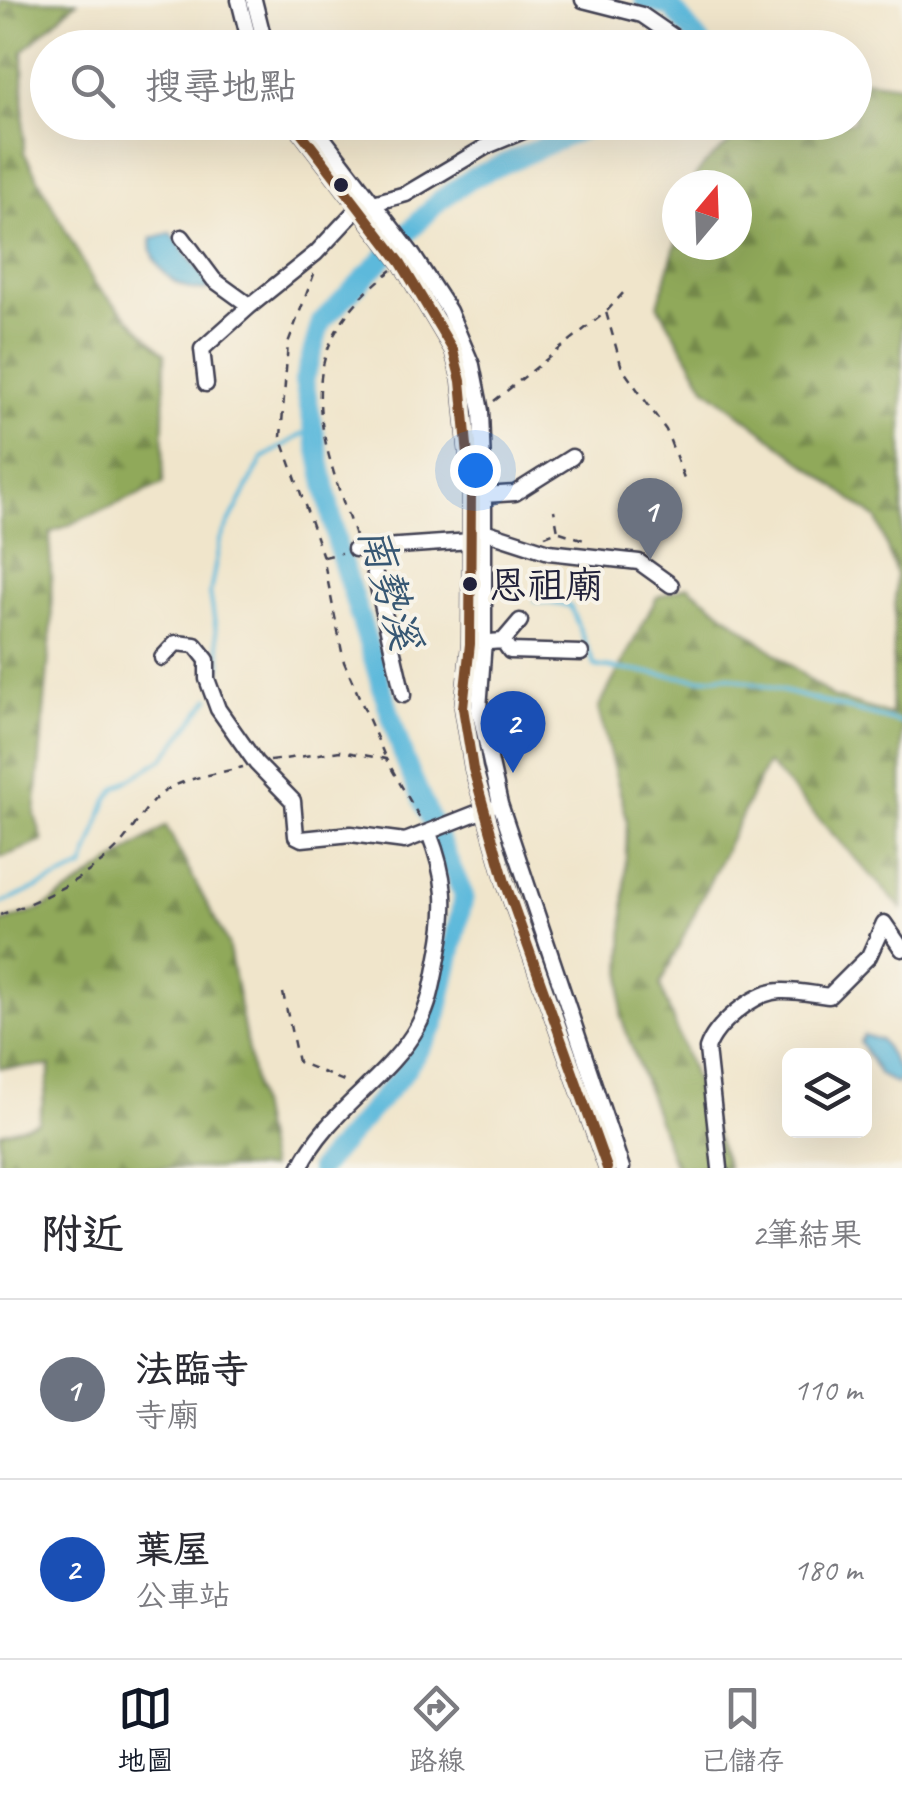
<!DOCTYPE html>
<html lang="zh-TW">
<head>
<meta charset="utf-8">
<style>
  body { margin:0; font-family:Caveat,"LXGW WenKai TC",sans-serif; background:#f2f2f3; color:#2b2b33 }
  .controls { position:absolute; right:30px; bottom:30px; display:grid; overflow:hidden; border-radius:15px; box-shadow:0 10px 40px #0002 }
  .controls button { width:90px; height:90px; display:grid; place-items:center; padding:0; border:0; border-bottom:2px solid #e1e1e2; background:#fff; color:#2b2b33; font:50px sans-serif }
  .compass { position:absolute; left:662px; top:170px; width:90px; height:90px; border-radius:50%; background:#fff; box-shadow:0 10px 40px #0002; rotate:19deg }
  .you { position:absolute; left:475px; top:470px; width:35px; height:35px; margin:-25px; border:8px solid #fff; border-radius:50%; background:#1a73e8; box-shadow:0 0 0 15px #1a73e833 }
  .badge { display:grid; place-items:center; width:65px; height:65px; border-radius:50%; background:#111827; color:#fff; font-size:32px; font-weight:700 }
  .pin { position:absolute; translate:-50% -82px; filter:drop-shadow(0 2px 5px #0008) }
  .pin::after { content:''; position:absolute; top:52px; width:35px; height:30px; background:inherit; clip-path:polygon(0 0,100% 0,50% 100%) }
  .list { margin:0; padding:0; list-style:none }
  h2 { display:flex; justify-content:space-between; align-items:center; height:130px; margin:0; padding:0 40px; font-size:42px }
  h2 small { font-size:32px; font-weight:400; color:#7c7c81 }
  .list li { display:grid; grid-template-columns:65px 1fr auto; gap:30px; align-items:center; box-sizing:border-box; height:180px; padding:0 40px; border-top:2px solid #e1e1e2 }
  .list b { display:block; font-size:38px; white-space:nowrap }
  .list p { margin:0; font-size:32px; white-space:nowrap; color:#7c7c81 }
  .list em { font-size:32px; font-style:normal; color:#7c7c81 }
  .icon { flex:none; width:55px; height:55px; fill:none; stroke:currentColor; stroke-width:2; stroke-linecap:round; stroke-linejoin:round }
  .map { position:relative; flex:none; width:902px; height:1168px; overflow:hidden }
  .search { position:absolute; background:#fff; box-shadow:0 10px 40px #0002; left:30px; right:30px; top:30px; height:110px; display:flex; align-items:center; gap:25px; box-sizing:border-box; padding:0 35px; border-radius:55px; color:#7c7c81; font-size:38px }
  .sheet { height:490px; background:#fff }
  nav { display:flex; justify-content:space-around; align-items:center; box-sizing:border-box; height:140px; border-top:2px solid #e1e1e2; background:#fff; font-size:28px; color:#7c7c81 }
  nav a { display:grid; justify-items:center; gap:5px }
  nav .on { color:#111827 }
  .map>svg:first-child { display:block }
  .forest { fill:url(#forest-firs); stroke:#59664a; stroke-width:2.5 }
  .water { fill:#5db9db; stroke:#406e8b; stroke-width:2.5 }
  .lines { fill:none; stroke-linecap:round; stroke-linejoin:round }
  .stream { stroke:#5db9db; stroke-width:4 }
  .river { stroke:#5db9db; stroke-width:20 }
  .minor-casing { stroke:#413f51; stroke-width:19 }
  .path { stroke:#413f51; stroke-width:2.5; stroke-dasharray:8 8; stroke-linecap:butt }
  .minor { stroke:#fff; stroke-width:14 }
  .bus-1-casing { stroke:#f7f3e8; stroke-width:18 }
  .bus-1 { stroke:#7a4b2a; stroke-width:10 }
  .bus-dot { fill:#22223b; stroke:#f7f3e8; stroke-width:4 }
  .labels { text-anchor:middle; stroke-width:8; stroke-linejoin:round; paint-order:stroke }
  .bus-label { font-size:38px; fill:#22223b; stroke:#f7f3e8; text-anchor:start }
  .water-label { font-size:42px; font-style:italic; fill:#375773; stroke:#f7f3e8 }
</style>
</head>
<body>
<div class="map">
<svg width="902" height="1168" viewBox="0 0 902 1168">
  <defs>
    <pattern id="forest-firs" width="22" height="20" patternUnits="userSpaceOnUse" patternTransform="scale(2.5)"><rect width="22" height="20" fill="#90a95a"/><path d="M5 1l3.5 6h-7zM16 11l3.5 6h-7z" fill="#75894c"/></pattern>
  </defs>
  <rect width="100%" height="100%" fill="#f7f3e8"/>
  <filter id="ink" filterUnits="userSpaceOnUse"><feTurbulence type="fractalNoise" baseFrequency=".01" numOctaves="2"/><feDisplacementMap in="SourceGraphic" scale="20" xChannelSelector="R" yChannelSelector="G"/><feConvolveMatrix kernelMatrix="1 2 1 2 8 2 1 2 1" color-interpolation-filters="sRGB"/></filter>
  <filter id="wash" filterUnits="userSpaceOnUse"><feTurbulence type="fractalNoise" baseFrequency=".0048" numOctaves="4" result="noise"/><feDisplacementMap in="SourceGraphic" scale="40" xChannelSelector="R" yChannelSelector="G"/><feGaussianBlur stdDeviation="2.25" result="paint"/><feColorMatrix in="noise" values="0 0 0 0 0 0 0 0 0 0 0 0 0 0 0 0 0 1.4 0 .05"/><feComposite in="paint" operator="in"/></filter>
  <g filter="url(#wash)">
    <rect width="100%" height="100%" fill="#f0e5cb"/>
    <path class="forest" d="M0,0L77,1L23,51L24,152L94,283L165,354L163,484L50,533L52,622L35,815L43,841L0,858Z
      M855,79L902,85V909L767,763L660,985L728,1168H675L621,1017L627,819L598,709L657,597L688,586L832,697L891,715L896,574L877,519L706,388L658,305L677,239V245H737V185H692C700,158 733,147 748,123L854,122Z
      M166,826L228,944L270,1168H0V1133L38,1122L51,1066L0,1068V923L42,909Z"/>
    <path class="water" d="M171,233L210,285L207,290C181,294 146,265 152,238Z
      M864,1035L881,1040L901,1075L897,1084L880,1075L860,1042Z"/>
    <g class="lines">
      <path class="stream" d="M534,601L570,606L595,666L698,679L726,676L902,723
        M216,690L221,662L210,593L220,540L263,458L313,428
        M0,904L83,868L107,800L116,788L164,758L210,698"/>
      <path class="river" d="M644,0L672,8L704,48
        M320,1168L402,1075L435,1026L464,896L405,761L338,548L304,381L321,322L440,200L472,178L599,122"/>
    </g>
  </g>
  <g filter="url(#ink)">
    <g class="lines">
      <defs>
        <path id="minor" d="M239,0L251,48
          M254,0L266,48
          M583,0L642,15L690,48
          M293,122L401,263L453,350L461,381L471,489L470,644L463,708L473,769L505,882L607,1168
          M311,122L412,254L449,311L472,365L481,411L484,495V641L479,709L500,804L622,1168
          M182,237L214,280L250,306L316,253L359,207L406,194L487,146L545,122
          M206,384L202,349L250,306
          M484,495L515,493L572,457
          M369,548L403,695
          M355,549L471,541L484,531L549,552L639,562L671,585
          M503,641L520,621
          M476,643L503,641L510,651L581,653
          M162,658L176,643L195,645L207,660V679L218,709L256,763L293,801L296,836L302,839L351,834L405,841L489,808
          M300,1168C326,1111 388,1080 418,1026C431,1003 434,978 439,952C448,906 446,876 429,833
          M720,1168L707,1049C715,1025 754,992 780,991C796,990 813,994 829,996L869,956L884,923L902,949"/>
      </defs>
      <use href="#minor" class="minor-casing"/>
      <path class="path" d="M314,274L288,343L281,437L323,557L344,662L386,759
        M607,311L624,292
        M494,401L606,312L622,368L666,430L684,478
        M560,532L590,542
        M355,536C317,427 287,351 392,270
        M545,536L558,531L554,510
        M324,557L341,553
        M270,761L340,751L386,759L421,820
        M0,915C43,899 94,876 124,840C141,819 149,797 176,785C196,776 221,773 243,767
        M283,993L298,1062L351,1084"/>
      <use href="#minor" class="minor"/>
      <defs>
        <path id="bus-1" d="M293,122L401,263L453,350L461,381L471,489L470,644L463,708L473,769L505,882L607,1168"/>
      </defs>
      <use href="#bus-1" class="bus-1-casing"/>
      <use href="#bus-1" class="bus-1"/>
    </g>
  </g>
  <g class="bus-dot">
    <circle cx="341" cy="185" r="9"/>
    <circle cx="470" cy="584" r="9"/>
  </g>
  <g class="labels">
    <g class="bus-label">
      <text x="489" y="598">恩祖廟</text>
    </g>
    <g class="water-label">
      <text transform="translate(391 588) rotate(74)" y="15">南勢溪</text>
    </g>
  </g>
</svg>
<div class="controls">
<button><svg class="icon" aria-label="layers" viewBox="0 0 24 24"><path d="M12 4l9 5-9 5-9-5zM3 14l9 5 9-5"/></svg></button>
</div>
<svg class="compass" viewBox="-18 -18 36 36"><path d="M0-13l5 13h-10z" fill="#e53935"/><path d="M0 13l5-13h-10z" fill="#7c7c81"/></svg>
<div class="you"></div>
<div class="pin badge" style="left:650px;top:560px;background:#6b7280">1</div>
<div class="pin badge" style="left:513px;top:773px;background:#1a4fb4">2</div>
<div class="search"><svg class="icon" aria-label="search" viewBox="0 0 24 24"><circle cx="10" cy="10" r="6"/><path d="M15 15l6 6"/></svg>搜尋地點</div>
</div>
<section class="sheet">
<h2>附近<small>2筆結果</small></h2>
<ul class="list">
<li><span class="badge" style="background:#6b7280">1</span><div><b>法臨寺</b><p>寺廟</p></div><em>110 m</em></li>
<li><span class="badge" style="background:#1a4fb4">2</span><div><b>葉屋</b><p>公車站</p></div><em>180 m</em></li>
</ul>
</section>
<nav>
<a class="on"><svg class="icon" aria-label="map" viewBox="0 0 24 24"><path d="M3 6l6-2 6 2 6-2v14l-6 2-6-2-6 2zM9 4v14M15 6v14"/></svg>地圖</a>
<a><svg class="icon" aria-label="directions" viewBox="0 0 24 24"><path d="M12 3l9 9-9 9-9-9zM9 14v-3h6M13 9l2 2-2 2"/></svg>路線</a>
<a><svg class="icon" aria-label="saved" viewBox="0 0 24 24"><path d="M7 4h10v16l-5-4-5 4z"/></svg>已儲存</a>
</nav>
</body>
</html>
